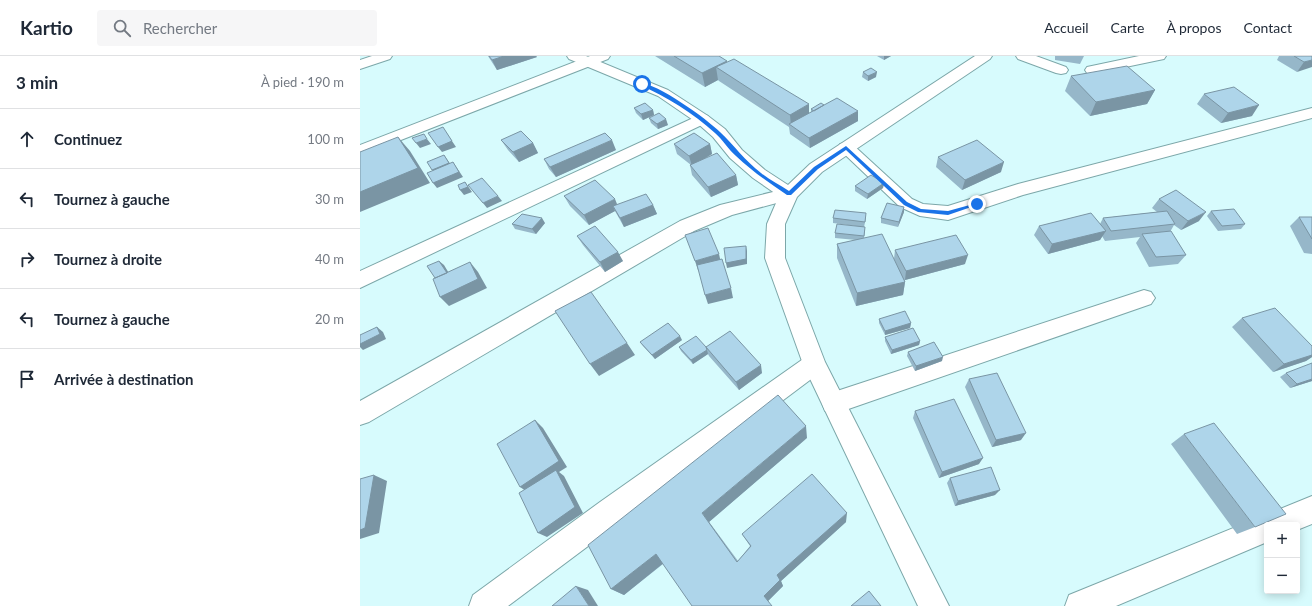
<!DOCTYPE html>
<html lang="fr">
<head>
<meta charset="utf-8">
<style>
  body { margin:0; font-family:Lato,sans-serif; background:#f6f6f7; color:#1f2937 }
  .controls { position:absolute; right:12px; bottom:12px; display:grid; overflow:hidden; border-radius:4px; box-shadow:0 2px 10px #0003 }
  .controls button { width:36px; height:36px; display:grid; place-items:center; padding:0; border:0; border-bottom:1px solid #e0e1e3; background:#fff; color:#1f2937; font:20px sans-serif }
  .stop { position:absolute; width:12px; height:12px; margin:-9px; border:3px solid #1a73e8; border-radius:50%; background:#fff }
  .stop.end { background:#1a73e8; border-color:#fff; box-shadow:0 1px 4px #0008 }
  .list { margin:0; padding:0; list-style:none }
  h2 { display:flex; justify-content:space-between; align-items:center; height:52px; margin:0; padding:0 16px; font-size:17px }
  h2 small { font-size:13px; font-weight:400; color:#747a83 }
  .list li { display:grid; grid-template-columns:26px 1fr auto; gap:12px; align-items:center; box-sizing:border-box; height:60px; padding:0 16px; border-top:1px solid #e0e1e3 }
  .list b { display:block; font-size:15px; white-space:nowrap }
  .list em { font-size:13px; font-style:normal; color:#747a83 }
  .icon { flex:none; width:22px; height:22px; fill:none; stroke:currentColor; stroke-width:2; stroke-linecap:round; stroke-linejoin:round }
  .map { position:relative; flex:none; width:952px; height:550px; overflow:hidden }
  header { display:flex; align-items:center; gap:24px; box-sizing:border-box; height:56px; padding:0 20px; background:#fff; border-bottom:1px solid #e0e1e3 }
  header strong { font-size:19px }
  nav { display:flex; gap:22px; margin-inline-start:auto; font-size:14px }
  .search { width:280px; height:36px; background:#f6f6f7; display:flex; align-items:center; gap:10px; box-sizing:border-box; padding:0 14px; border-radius:4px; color:#747a83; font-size:15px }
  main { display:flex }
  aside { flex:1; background:#fff }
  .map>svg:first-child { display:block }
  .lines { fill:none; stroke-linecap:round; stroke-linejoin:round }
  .minor-casing { stroke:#7ca7a9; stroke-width:2 }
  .major-casing { stroke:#7ca7a9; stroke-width:2 }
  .minor { fill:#fff; fill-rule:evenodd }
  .major { fill:#fff; fill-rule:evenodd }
  .wall { fill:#96b7c9 }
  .shaded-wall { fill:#7a95a4 }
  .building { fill:#aed5ea; stroke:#7a95a4 }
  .route { fill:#1a73e8 }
</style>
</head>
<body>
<header>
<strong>Kartio</strong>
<div class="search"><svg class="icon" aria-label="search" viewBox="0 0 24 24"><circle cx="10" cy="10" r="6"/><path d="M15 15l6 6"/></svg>Rechercher</div>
<nav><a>Accueil</a><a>Carte</a><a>À propos</a><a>Contact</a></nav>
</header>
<main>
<aside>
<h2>3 min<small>À pied · 190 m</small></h2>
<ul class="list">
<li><svg class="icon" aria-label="ahead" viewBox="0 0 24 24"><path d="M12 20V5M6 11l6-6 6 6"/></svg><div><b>Continuez</b></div><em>100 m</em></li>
<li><svg class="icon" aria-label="left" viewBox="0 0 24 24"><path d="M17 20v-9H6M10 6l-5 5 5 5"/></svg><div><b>Tournez à gauche</b></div><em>30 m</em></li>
<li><svg class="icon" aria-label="right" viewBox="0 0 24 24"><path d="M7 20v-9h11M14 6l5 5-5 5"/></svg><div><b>Tournez à droite</b></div><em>40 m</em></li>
<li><svg class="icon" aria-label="left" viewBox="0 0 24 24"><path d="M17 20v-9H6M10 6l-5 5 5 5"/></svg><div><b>Tournez à gauche</b></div><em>20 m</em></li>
<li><svg class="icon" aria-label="arrive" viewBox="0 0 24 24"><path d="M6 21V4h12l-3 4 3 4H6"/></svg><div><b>Arrivée à destination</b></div></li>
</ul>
</aside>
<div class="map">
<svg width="952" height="550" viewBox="0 0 952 550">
  <rect width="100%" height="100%" fill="#d7fbfd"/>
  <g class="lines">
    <defs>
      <path id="minor" d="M12,0H32L30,3L0,13V4Z
        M230,0H250L248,3L0,100V89Z
        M656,0H676L706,11L708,14L706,17L701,18L696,17L658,3Z
        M779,0H806L804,3L799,4L732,18L727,17L725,14L727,11Z
        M952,52V62L663,139L588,164L560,160L540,151L478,92L480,88L486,87L492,88L552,143L563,148L588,150L658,128Z
        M342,58L348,60L350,63L348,66L0,232V215Z
        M429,132L435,134L438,138L435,142L372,159L334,175L9,366L0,369V345L320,165L360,149Z
        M784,234L791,236L795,242L791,248L474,358L465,355L462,347L465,339L474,336Z
        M454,298L462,301L465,308L462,315L148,550H109L113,539L240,446L446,301Z
        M952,440V468L937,474V469H907V486L756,550H705L709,539Z"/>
      <path id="major" d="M207,0H226L308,34L348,60L365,73L382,94L405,114L428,129L450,108L615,0H632L630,3L462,116L437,141L425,168V202L465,306L589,550H558L443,308L405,202L407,168L419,140L393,122L370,102L353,81L336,66L298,40L209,3Z"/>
    </defs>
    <use href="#minor" class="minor-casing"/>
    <use href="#major" class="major-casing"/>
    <use href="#minor" class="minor"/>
    <use href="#major" class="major"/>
  </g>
  <path class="wall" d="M128,0H176L177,1L137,14Z
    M295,0H359L367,6L449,57L451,56V53L464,49L498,65L450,92L430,78L429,71L359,25L358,24L345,31Z
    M517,0H531L524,4Z
    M695,0H724L720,8L695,4Z
    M919,0H952L937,16L917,4Z
    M503,16L516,21L508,25L502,21Z
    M711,20L795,34L787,48L730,60L705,35Z
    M844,38L892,60L861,67L837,48Z
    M274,52L293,54L294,59L283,64L276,57Z
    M289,62L308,69L298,73L291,67Z
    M141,84L173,87L178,97L159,106L148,94Z
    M314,88H350L352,98L342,104L376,119L378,129L351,141L332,119L330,109H331L317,98Z
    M256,94L196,121L189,113L184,103Z
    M578,101L641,116L602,134L576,111Z
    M524,127L523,132L507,143L495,135V130Z
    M204,140L258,149H293L297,158L264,171L255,155L229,169L210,150Z
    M799,143L839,165L821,174L814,169L810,176L826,199L818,208L789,211L776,187L780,181L745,185L742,180L740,184L688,198L674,179L679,170L740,168L743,162L797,156L792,152Z
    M851,155L885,168L881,173L858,175L847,160Z
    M544,156L538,171L521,167V162Z
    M939,161H952V198L944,197L930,170Z
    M473,162H506L504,171L505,176L504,182L534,203L535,194L605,208L545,224V226L543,239L496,250L477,202V188L496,184L475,182V177L495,170L473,167Z
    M185,167L176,178L155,173L152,168Z
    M217,180L263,205L245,216L223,189Z
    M882,262L952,290V301L946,305L913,316L872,271Z
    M519,263L551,267L550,272L525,279L519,267Z
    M525,281L560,285L559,289L531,298L525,285Z
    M322,284L295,303L283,290L280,286Z
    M319,291H346L402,317L379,334L349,300L348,298L333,308L321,295Z
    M548,296L582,305L555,315L547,300Z
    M926,317L952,325L930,332L920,321Z
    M609,323L661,384L632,391L605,331Z
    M555,355L619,408L579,422L553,362Z
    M824,378L895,471L877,478L811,388Z
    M447,382L349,466L378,505L390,490L382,478L486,466L421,525L423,530L408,545L303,508L264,539L251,533Z
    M590,422L635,439L595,450L587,427Z"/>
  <path class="shaded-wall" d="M144,0H176L177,1L137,14L132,4Z
    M524,0H531L524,4Z
    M952,4V11L937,16L944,6Z
    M367,5L369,19L356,11L358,24L345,31L342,17Z
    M517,16L516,21L508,25V20Z
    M795,34L787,48L730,60L736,46Z
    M449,48V63L431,70L430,59Z
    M899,49L892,60L861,67L868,57Z
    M293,54L294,59L283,64L281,58Z
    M498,55V65L450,92L449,82Z
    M306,63L308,69L298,73L297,68Z
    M86,76L96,91L82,96L78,91Z
    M38,81L50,95L70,127L0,156V136Z
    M67,83L71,88L60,92L56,87Z
    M252,84L256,94L196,121L190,111Z
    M173,87L178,97L159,106L153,96Z
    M350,88L352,98L332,110L329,100Z
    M84,99L93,112L76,119L72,114Z
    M93,106L103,121L77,132L73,127Z
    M644,106L641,116L602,134L605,124Z
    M376,119L378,129L351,141L348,131Z
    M105,126L112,136L104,139L100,134Z
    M524,127L523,132L507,143L508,138Z
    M138,140L142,145L127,152L123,147Z
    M255,143L259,153L253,150L255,155L229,169L224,159Z
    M293,149L297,158L264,171L260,162Z
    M544,151V156L538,171L539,166Z
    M846,156L839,165L821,174L828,165Z
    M182,162L185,167L176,178L172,173Z
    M746,175L740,184L688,198L692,188Z
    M386,190L387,195V208L367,212L366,207Z
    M258,196L263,205L245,216L240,206Z
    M359,198L361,207L338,214L335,205Z
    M608,199L605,208L545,224L546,215Z
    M79,205L84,209L93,224L81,230Z
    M110,206L118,216L127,232L89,250L80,241Z
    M545,226L543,239L496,250L497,237Z
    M371,232L373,242L348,248L345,239Z
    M551,267L550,272L525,279V275Z
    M17,271L23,276L26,283L3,294L0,291V288Z
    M320,280L322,284L295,303L292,299Z
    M560,285L559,289L531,298L532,294Z
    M267,287L275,299L239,320L230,308Z
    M347,294L348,298L333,308L331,304Z
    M952,299V301L946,305L913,316L924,308Z
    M583,301L582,305L555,315L556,310Z
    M401,309L402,317L379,334L376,326Z
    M952,323V325L930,332L937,328Z
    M175,364L183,372L207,411L199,416L204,420L223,457L187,481L178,477L169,437L160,431Z
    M446,370L447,382L349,466L383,512L342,457Z
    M666,377L661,384L632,391L636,384Z
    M623,402L619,408L579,422L582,416Z
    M14,419L27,425L19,477L0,483V474Z
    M640,434L635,439L595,450L598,445Z
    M487,457L486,466L421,525L423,530L408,545L404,540L417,519Z
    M296,498L306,505L264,539L251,533Z
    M216,530L228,534L238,550H229Z"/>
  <path class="building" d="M129,0H144L132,4Z
    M314,0H359L367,5L342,17Z
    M934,0H952V4L944,6Z
    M374,3L449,48L430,59L356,11Z
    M767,10L795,34L736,46L711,20Z
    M511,12L517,16L508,20L503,16Z
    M874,31L899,49L868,57L844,38Z
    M477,42L498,55L449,82L429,68Z
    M285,47L293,54L281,58L274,52Z
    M461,47L464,49L454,55L451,53Z
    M299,57L306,63L297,68L289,62Z
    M83,71L92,85L78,91L68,77Z
    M161,75L173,87L153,96L141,84Z
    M245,77L252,84L190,111L184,103Z
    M334,77L350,88L329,100L314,88Z
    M64,78L67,83L56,87L52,82Z
    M38,81L58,112L0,136V96Z
    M617,84L644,106L605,124L578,101Z
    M357,97L376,119L348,131L330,109Z
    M84,99L89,107L72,114L67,106Z
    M93,106L99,116L73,127L67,117Z
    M511,119L524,127L508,138L495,130Z
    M122,122L138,140L123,147L108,129Z
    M235,124L255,143L224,159L204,140Z
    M105,126L108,131L100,134L98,129Z
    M816,134L846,156L828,165L799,143Z
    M286,138L293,149L260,162L253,150Z
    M527,147L544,151L539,166L521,162Z
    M874,153L885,168L862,170L851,155Z
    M475,154L506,157L505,166L473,162Z
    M807,155L815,168L751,175L743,162Z
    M731,157L746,175L692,188L679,170Z
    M162,158L182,162L172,173L152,168Z
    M939,161H952V183Z
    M477,168L505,171L504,180L475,177Z
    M235,170L258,196L240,206L217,180Z
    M348,172L359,198L335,205L325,179Z
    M811,175L826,199L796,201L782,178Z
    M522,178L545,226L497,237L477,188Z
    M596,179L608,199L546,215L535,194Z
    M386,190V203L366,207L364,192Z
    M362,203L371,232L345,239L337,209Z
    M79,205L87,217L75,222L67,210Z
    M110,206L118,223L80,241L73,223Z
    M231,236L267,287L230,308L195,255Z
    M915,252L952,290V299L924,308L882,262Z
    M545,255L551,267L525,275L519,263Z
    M308,267L320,280L292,299L280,286Z
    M17,271L20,278L0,288V279Z
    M553,272L560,285L532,294L525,281Z
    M370,275L401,309L376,326L346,291Z
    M336,280L346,291L347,294L331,304L319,291Z
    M574,286L583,301L556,310L548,296Z
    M952,307V323L937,328L926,317Z
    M637,317L666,377L636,384L609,323Z
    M418,339L446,370L342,457L377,506L391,490L382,478L452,418L487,457L417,519L420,524L404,540L412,550H332L296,498L251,533L228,489Z
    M594,343L623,402L582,416L555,355Z
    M175,364L199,405L160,431L137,388Z
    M854,367L926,458L895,471L824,378Z
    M631,411L640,434L598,445L590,422Z
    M196,414L215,451L178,477L159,437Z
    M14,419L5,472L0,474V423Z
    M216,530L229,550H192Z
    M509,535L521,550H491Z"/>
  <path class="route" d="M280,27C297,27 347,63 360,76C374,89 385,105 401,117C410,124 420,129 429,135L454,111L486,90L547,146L561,153L588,155L617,147L620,148L588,159L558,156L544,149L486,94L458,113L431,139H427C409,127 392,115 376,100C368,93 363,84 355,77C333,57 307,41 280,29Z"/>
</svg>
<div class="controls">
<button>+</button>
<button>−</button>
</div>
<div class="stop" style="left:282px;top:28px"></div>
<div class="stop end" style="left:617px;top:148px"></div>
</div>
</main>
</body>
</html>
